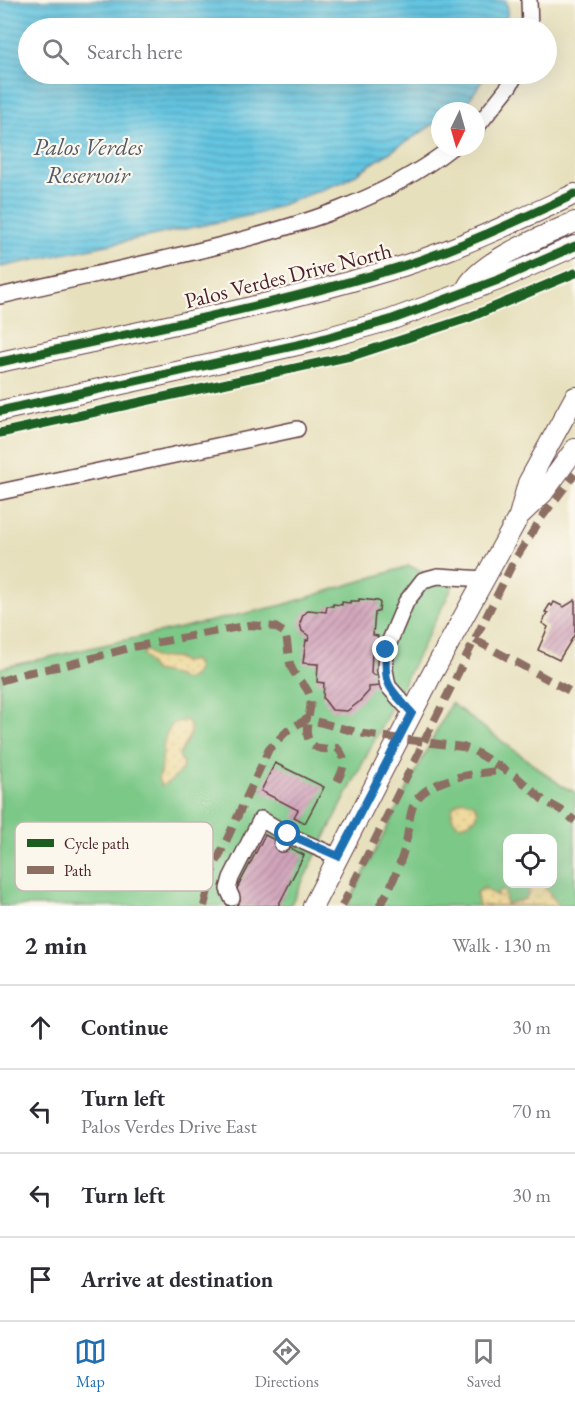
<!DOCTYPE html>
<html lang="en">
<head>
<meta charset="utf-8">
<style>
  body { margin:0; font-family:"EB Garamond",serif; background:#f7f7f7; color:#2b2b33 }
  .controls { position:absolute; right:18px; bottom:18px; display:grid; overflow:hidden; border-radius:12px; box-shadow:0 6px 24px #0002 }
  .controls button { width:54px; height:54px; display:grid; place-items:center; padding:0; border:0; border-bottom:2px solid #e1e1e2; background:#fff; color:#2b2b33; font:30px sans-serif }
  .compass { position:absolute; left:431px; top:102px; width:54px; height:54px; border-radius:50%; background:#fff; box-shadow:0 6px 24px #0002; rotate:185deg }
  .stop { position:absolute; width:18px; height:18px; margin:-14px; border:4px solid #1f6fb2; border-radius:50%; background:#fff }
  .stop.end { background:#1f6fb2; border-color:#fff; box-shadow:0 2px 6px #0008 }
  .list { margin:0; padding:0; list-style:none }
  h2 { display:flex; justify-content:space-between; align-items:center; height:78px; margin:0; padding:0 24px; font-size:26px }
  h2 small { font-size:20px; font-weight:400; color:#7c7c81 }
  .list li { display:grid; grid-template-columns:39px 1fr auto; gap:18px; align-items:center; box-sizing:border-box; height:84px; padding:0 24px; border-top:2px solid #e1e1e2 }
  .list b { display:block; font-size:22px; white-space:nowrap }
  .list p { margin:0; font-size:20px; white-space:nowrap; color:#7c7c81 }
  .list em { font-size:20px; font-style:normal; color:#7c7c81 }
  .icon { flex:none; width:33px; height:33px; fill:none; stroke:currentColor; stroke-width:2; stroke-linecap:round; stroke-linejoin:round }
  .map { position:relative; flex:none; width:575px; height:906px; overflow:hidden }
  .search { position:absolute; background:#fff; box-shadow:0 6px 24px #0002; left:18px; right:18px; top:18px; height:66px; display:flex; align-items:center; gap:15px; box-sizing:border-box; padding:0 21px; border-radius:33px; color:#7c7c81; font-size:22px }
  .sheet { height:414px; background:#fff }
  nav { display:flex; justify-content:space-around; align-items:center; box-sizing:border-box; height:84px; border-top:2px solid #e1e1e2; background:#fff; font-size:16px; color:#7c7c81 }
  nav a { display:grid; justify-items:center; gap:3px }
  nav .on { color:#1f6fb2 }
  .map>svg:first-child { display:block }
  .grass { fill:#7bc887; stroke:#627459; stroke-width:1.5; fill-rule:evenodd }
  .sand { fill:url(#sand-dots); stroke:#9c7c64; stroke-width:1.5 }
  .water { fill:url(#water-rules); stroke:#577286; stroke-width:1.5 }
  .building { fill:url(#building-hatch) }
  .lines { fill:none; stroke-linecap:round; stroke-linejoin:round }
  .minor-casing { stroke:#623c41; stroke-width:18 }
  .major-casing { stroke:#623c41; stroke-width:22 }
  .minor { stroke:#fff; stroke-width:15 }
  .major { stroke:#fff; stroke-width:20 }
  .quiet { stroke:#8d6e63; stroke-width:8; stroke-dasharray:15 8; stroke-linecap:butt }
  .cycleway-casing { stroke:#fbf7ec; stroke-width:13 }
  .cycleway { stroke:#1b5e20; stroke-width:9 }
  .route { stroke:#1f6fb2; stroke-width:8 }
  .labels { text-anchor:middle; stroke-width:4.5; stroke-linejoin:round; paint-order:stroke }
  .street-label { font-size:22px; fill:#4a1f2b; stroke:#fbf7ec }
  .water-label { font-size:24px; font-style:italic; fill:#53596b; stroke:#fbf7ec }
  .key { fill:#fbf7ec; stroke:#c6b6b2; stroke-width:1.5 }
  .key-label { font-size:16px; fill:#4a1f2b }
</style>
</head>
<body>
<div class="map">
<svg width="575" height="906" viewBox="0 0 575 906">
  <defs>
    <pattern id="sand-dots" width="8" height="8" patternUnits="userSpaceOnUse" patternTransform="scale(1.5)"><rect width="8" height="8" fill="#eeda9e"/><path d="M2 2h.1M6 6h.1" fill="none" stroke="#cebb88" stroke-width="1.8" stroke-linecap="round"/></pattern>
    <pattern id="water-rules" width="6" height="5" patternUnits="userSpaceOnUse" patternTransform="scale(1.5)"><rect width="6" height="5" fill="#64c6e2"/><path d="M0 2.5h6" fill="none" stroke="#54a0b7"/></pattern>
    <pattern id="building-hatch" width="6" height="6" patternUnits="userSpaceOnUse" patternTransform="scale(1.5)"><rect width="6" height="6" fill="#d0a3ba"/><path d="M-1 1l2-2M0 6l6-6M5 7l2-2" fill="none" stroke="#ab8497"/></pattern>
  </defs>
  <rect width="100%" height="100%" fill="#fbf7ec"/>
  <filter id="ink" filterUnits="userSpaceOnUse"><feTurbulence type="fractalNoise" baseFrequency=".0167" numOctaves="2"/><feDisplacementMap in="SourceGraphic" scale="12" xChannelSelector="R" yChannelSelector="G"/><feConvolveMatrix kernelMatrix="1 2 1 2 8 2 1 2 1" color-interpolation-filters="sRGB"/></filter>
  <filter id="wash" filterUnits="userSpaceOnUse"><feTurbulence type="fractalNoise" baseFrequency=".008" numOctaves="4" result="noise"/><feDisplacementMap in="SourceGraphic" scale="24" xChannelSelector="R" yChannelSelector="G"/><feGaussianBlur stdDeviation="1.35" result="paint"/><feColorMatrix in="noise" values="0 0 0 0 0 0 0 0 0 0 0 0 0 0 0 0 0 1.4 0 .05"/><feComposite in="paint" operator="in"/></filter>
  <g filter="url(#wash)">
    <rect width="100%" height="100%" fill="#e7e0bd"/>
    <path class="grass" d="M409,566L454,584L290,906H0V668L283,605Z
      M451,703L562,786L575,792V906H347ZM508,838H552V884H508Z"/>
    <path class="sand" d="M147,651L156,658L174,657L184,662L194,660L198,667C195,676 190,680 181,680L178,676L154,671L143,655V652Z
      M186,720C198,730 183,744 179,756L183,763L182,769L171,781L161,786L158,779C167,759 157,741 174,723Z
      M463,800C467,802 474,802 476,806C483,818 467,824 459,825C452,820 449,813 454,805Z
      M521,884H545L544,886L559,906H479L476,893L484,888L497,896L499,891L502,890L505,892L506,904L525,899L529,893L528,889Z"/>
    <path class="water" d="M0,0H506L508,10L504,28H28V74H486C472,95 468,111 440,111V120L345,181L257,214L0,267Z"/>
    <g id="blocks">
      <path class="building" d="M359,599L378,601L380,603L379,611L375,613L373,635L378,636L377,646L372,652L371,673L373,675L380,676V686L369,687V691L359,702L347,711L332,710L323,698L324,683L317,682L318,664L303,663L306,640L308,641L309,636L302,631L300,623L303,615L309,610L326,612L327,606H333V604L342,605V602L350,603V601H359Z
        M575,600V634L559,660L538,650L548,627L542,623L548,613L545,612L550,604L552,606L554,602L564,607Z
        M275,763L324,787L305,823L294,817L298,810L261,791Z
        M265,835L304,855L278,906H228Z"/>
    </g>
  </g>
  <g filter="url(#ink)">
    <use href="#blocks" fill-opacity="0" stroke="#623c41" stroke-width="1.5"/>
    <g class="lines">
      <defs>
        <path id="minor" d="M529,0L530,28
          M476,128L510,85L516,74
          M0,296C73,279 146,264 218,246C301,225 383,201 452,147
          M0,492L297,429
          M412,713L388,686L385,670L386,650L406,602L423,580L438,576L484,579
          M282,844L288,835L338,857
          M232,898L228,889L231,878L261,819L288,835"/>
        <path id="major" d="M466,290C476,262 548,234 575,222
          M0,362C135,332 271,307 403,266C462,247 519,220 575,194
          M0,411L311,342L390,320L498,280L575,246
          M521,514L543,493L575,449
          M313,906L431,676L519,516L528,483L575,397"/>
      </defs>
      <use href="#minor" class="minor-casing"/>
      <use href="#major" class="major-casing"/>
      <use href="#minor" class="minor"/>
      <use href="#major" class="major"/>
      <path class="quiet" d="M475,640L575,694
        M0,681L26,673L67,665L133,647L249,625L275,627L285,633C289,644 287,659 292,669C297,679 308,686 310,697C314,712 296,739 318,748C324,751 331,748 337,748C351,760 340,775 334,788
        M204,906L214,867L269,749L288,730L307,719L364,734L463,747L474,751L517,777L543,800L561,810L575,821
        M342,906L514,561L542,517L575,474
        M379,906C391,889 399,867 405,847C413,814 404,796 445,781C463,774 485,773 504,770"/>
      <defs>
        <path id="cycleway" d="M0,362C135,332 271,307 403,266C462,247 519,220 575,194
          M0,411L311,342L390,320L498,280L575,246
          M0,433L355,355L468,318L575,273"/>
      </defs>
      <use href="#cycleway" class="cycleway-casing"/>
      <use href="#cycleway" class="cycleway"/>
    </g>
  </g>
  <g class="lines" filter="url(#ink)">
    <path class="route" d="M288,834L338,856L412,713C388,686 384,687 386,650"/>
  </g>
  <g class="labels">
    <g class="street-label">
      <text transform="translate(288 275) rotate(-14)" y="8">Palos Verdes Drive North</text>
    </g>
    <g class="water-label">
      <text x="88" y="155">Palos Verdes<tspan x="88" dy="28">Reservoir</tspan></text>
    </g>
  </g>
  <rect x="15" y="822" width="198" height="69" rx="9" class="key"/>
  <rect x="27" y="839" width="27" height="8" fill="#1b5e20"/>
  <rect x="27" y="866" width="27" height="8" fill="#8d6e63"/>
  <g class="key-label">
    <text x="64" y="849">Cycle path</text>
    <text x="64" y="876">Path</text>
  </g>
</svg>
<div class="controls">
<button><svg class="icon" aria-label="locate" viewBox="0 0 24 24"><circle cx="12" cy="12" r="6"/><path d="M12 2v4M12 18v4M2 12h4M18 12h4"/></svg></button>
</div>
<svg class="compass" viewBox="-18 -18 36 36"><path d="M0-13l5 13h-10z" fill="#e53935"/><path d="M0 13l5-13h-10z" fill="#7c7c81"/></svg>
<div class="stop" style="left:288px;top:834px"></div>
<div class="stop end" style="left:386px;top:650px"></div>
<div class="search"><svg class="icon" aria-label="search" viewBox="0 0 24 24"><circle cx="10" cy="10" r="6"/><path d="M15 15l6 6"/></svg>Search here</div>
</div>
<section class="sheet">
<h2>2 min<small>Walk · 130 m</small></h2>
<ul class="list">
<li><svg class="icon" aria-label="ahead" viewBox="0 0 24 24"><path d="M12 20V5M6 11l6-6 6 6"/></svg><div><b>Continue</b></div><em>30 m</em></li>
<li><svg class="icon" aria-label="left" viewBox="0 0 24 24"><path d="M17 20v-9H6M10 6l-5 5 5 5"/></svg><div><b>Turn left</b><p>Palos Verdes Drive East</p></div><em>70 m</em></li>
<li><svg class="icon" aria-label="left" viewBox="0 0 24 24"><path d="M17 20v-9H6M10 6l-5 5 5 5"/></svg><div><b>Turn left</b></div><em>30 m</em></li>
<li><svg class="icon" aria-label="arrive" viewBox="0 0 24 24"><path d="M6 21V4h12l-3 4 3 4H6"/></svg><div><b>Arrive at destination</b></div></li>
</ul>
</section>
<nav>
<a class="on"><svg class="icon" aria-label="map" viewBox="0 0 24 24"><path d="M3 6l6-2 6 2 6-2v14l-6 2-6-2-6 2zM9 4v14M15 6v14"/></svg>Map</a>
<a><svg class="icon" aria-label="directions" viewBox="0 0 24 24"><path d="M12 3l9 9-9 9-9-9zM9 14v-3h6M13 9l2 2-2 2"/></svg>Directions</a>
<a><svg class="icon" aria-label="saved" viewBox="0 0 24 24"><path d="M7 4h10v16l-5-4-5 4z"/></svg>Saved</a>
</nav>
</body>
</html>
